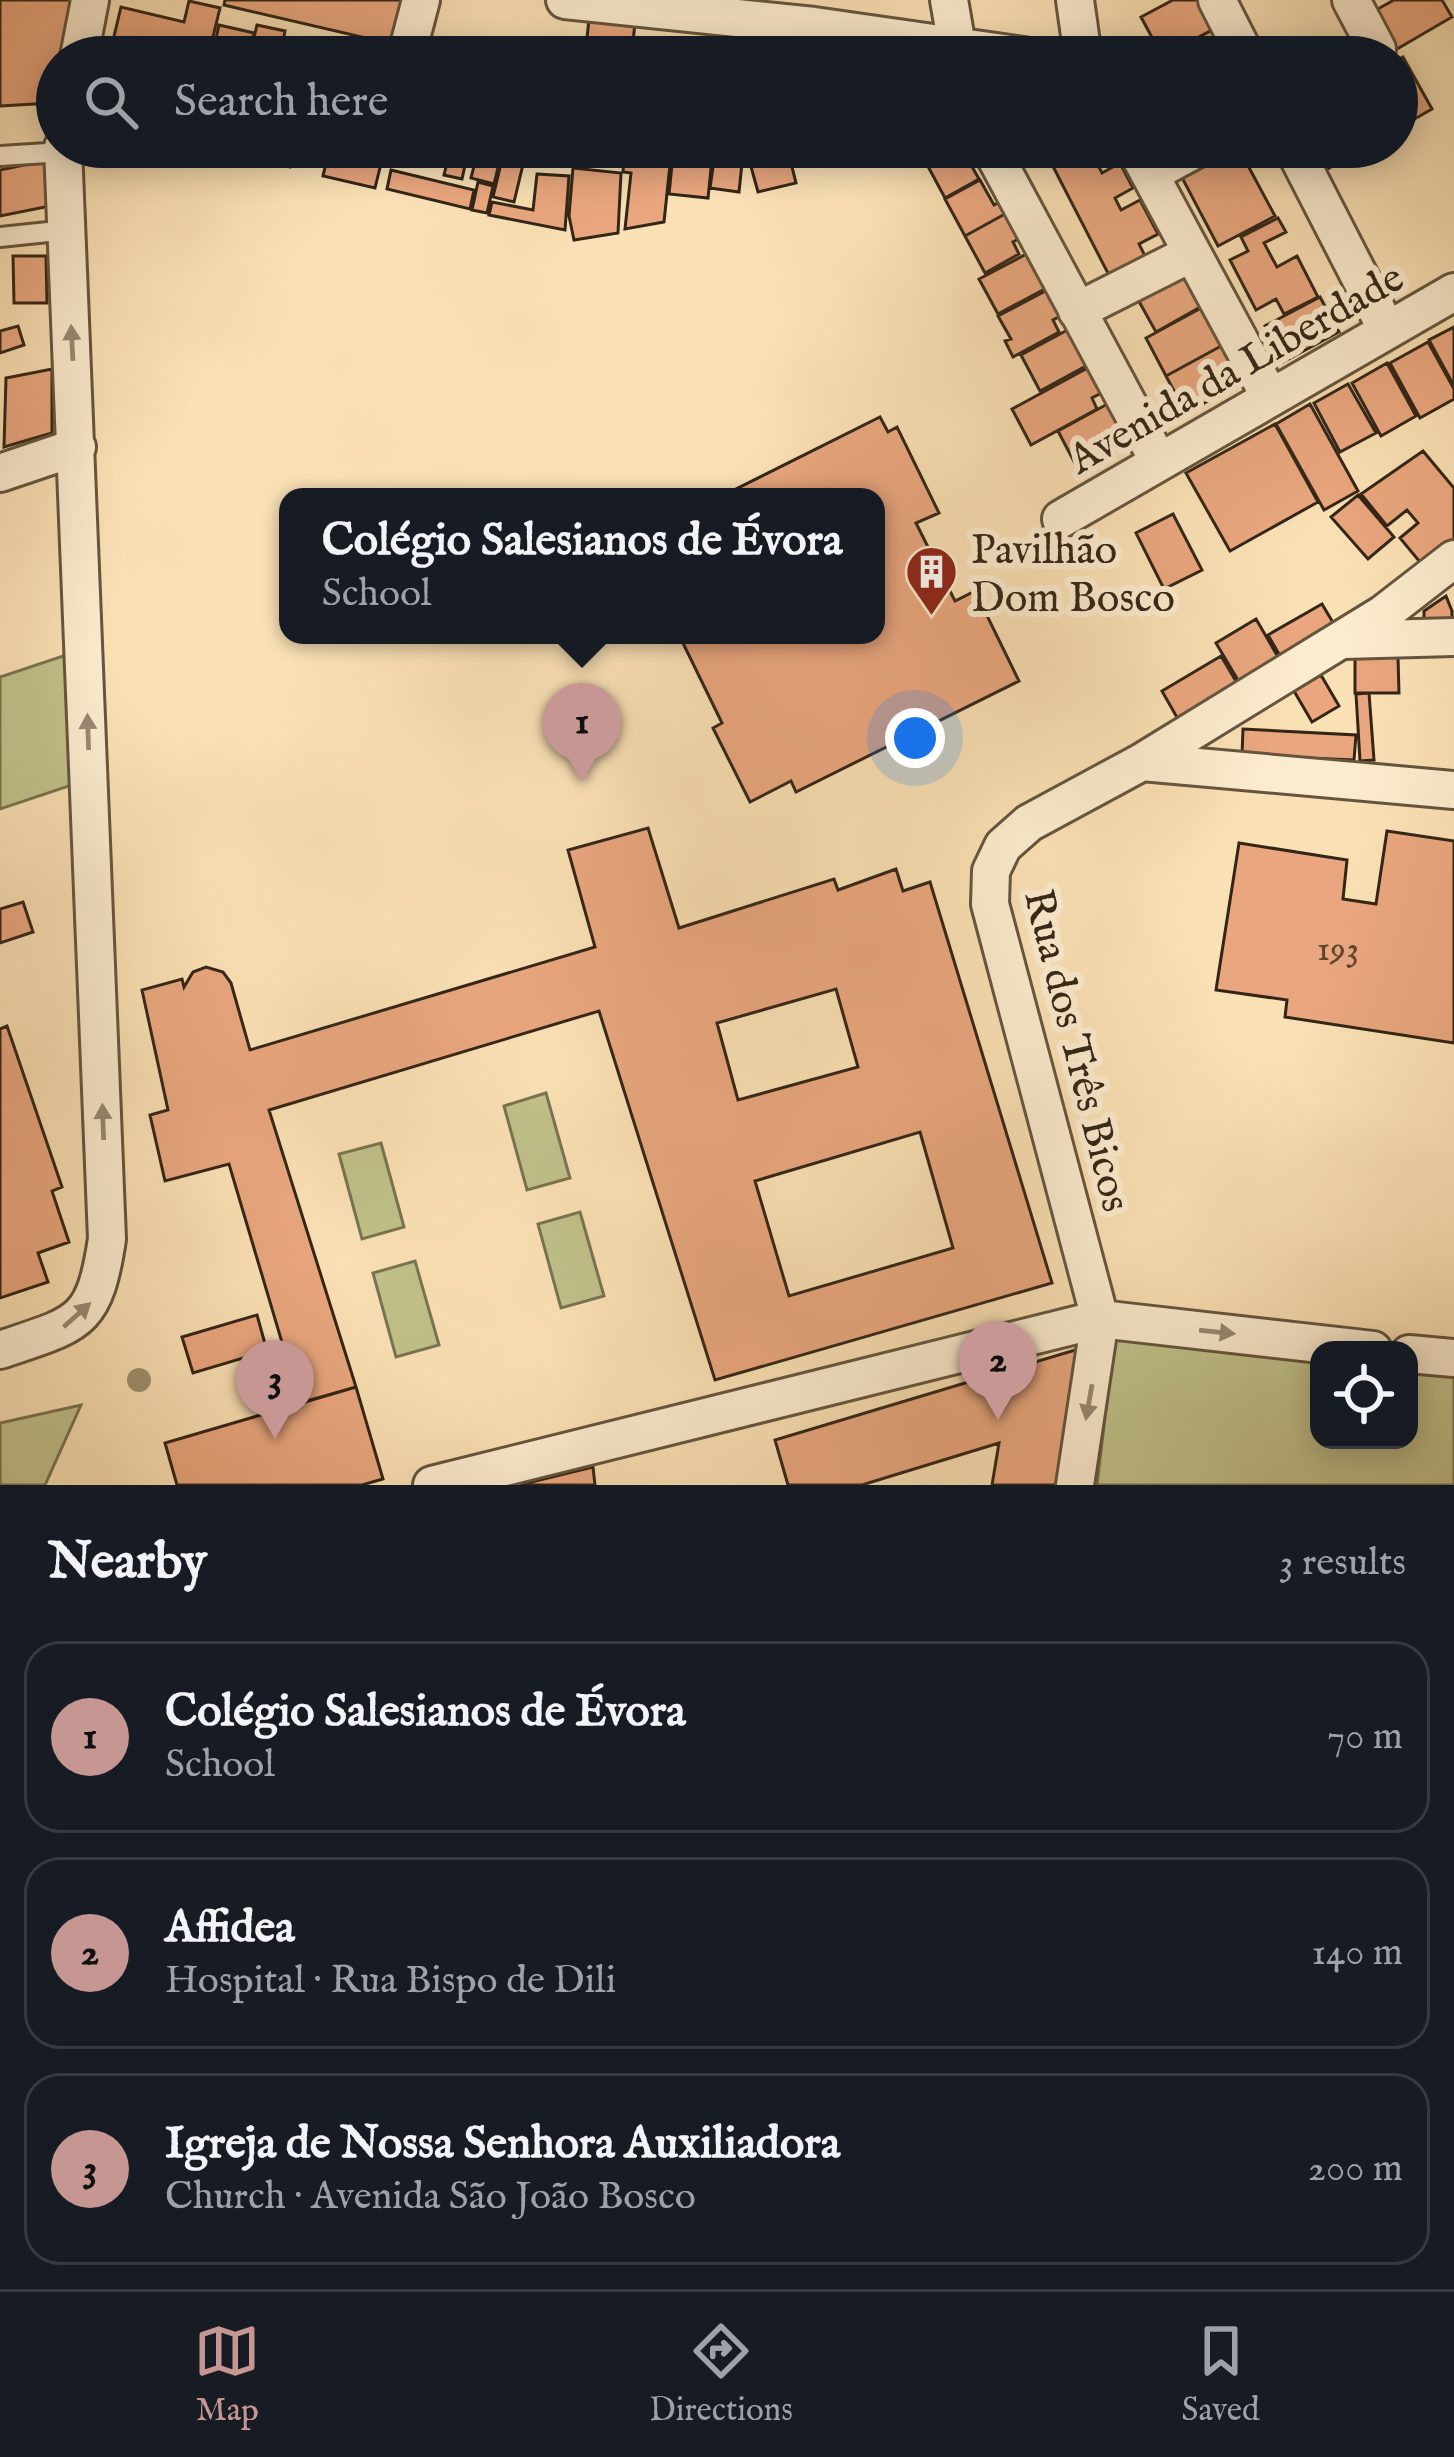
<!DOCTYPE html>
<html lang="en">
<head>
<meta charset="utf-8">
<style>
  body { margin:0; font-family:"IM FELL English",serif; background:#242831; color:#f1f3f6 }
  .controls { position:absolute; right:36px; bottom:36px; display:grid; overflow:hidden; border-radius:24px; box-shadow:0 6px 30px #0003 }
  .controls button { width:108px; height:108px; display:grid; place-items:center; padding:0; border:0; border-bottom:3px solid #363941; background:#171b24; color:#f1f3f6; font:60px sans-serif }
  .you { position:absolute; left:915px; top:738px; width:42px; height:42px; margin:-30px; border:9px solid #fff; border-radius:50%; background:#1a73e8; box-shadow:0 0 0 18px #1a73e833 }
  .badge { display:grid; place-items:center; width:78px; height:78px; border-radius:50%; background:#c59692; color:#111; font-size:39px; font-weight:700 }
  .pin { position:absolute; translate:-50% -99px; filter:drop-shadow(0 3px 6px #0008) }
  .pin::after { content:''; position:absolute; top:63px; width:42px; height:36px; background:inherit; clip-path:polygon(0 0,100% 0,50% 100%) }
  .popup { position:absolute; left:279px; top:488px; width:606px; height:156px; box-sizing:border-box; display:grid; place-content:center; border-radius:24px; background:#171b24; filter:drop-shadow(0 3px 9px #0005); font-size:39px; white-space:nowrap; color:#9ea1a6 }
  .popup b { font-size:45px; color:#f1f3f6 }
  .popup::after { content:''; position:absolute; left:50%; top:100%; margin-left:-24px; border:24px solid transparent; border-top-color:#171b24 }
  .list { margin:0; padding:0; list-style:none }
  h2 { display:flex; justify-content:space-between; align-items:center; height:156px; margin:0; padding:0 48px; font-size:51px }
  h2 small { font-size:39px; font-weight:400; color:#9ea1a6 }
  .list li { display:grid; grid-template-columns:78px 1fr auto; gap:36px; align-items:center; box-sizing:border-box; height:192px; margin:0 24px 24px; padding:0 24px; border:3px solid #363941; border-radius:36px }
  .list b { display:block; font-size:45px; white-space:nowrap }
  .list p { margin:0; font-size:39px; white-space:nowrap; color:#9ea1a6 }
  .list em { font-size:39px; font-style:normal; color:#9ea1a6 }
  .icon { flex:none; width:66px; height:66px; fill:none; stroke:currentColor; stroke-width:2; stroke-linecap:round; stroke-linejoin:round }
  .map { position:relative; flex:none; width:1454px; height:1485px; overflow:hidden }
  .search { position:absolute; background:#171b24; box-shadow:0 6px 30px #0003; left:36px; right:36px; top:36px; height:132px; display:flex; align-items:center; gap:30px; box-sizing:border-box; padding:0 42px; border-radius:66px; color:#9ea1a6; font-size:45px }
  .sheet { height:804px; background:#171b24 }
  nav { display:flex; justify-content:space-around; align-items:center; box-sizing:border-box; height:168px; border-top:3px solid #363941; background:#171b24; font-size:33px; color:#9ea1a6 }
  nav a { display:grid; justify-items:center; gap:6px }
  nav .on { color:#c59692 }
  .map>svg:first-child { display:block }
  .green { fill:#c1c28b; stroke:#7a7451; stroke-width:3 }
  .building { fill:#eaa77f; stroke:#332617; stroke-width:3; fill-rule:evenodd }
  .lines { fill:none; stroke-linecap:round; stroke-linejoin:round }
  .lane-casing { stroke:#65553e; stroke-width:24 }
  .street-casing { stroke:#65553e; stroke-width:42 }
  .lane { stroke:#fceccf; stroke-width:18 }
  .street { stroke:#fceccf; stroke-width:36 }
  .tree { fill:#a0906e }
  .oneway { fill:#988973 }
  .labels { text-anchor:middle; stroke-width:12; stroke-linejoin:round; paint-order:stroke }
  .number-label { font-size:36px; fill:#614631 }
  .street-label { font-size:42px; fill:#332617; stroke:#fceccf }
  .poi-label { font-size:42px; fill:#332617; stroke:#fceccf; text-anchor:start }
</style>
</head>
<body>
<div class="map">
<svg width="1454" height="1485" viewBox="0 0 1454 1485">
  <rect width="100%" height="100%" fill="#fae1b5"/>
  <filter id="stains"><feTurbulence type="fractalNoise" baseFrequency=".00167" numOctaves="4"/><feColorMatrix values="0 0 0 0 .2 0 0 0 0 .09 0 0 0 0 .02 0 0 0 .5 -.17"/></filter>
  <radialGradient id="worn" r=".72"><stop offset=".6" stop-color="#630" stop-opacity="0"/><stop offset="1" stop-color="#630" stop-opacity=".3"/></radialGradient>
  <path class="green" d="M66,655L72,785L0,809V677Z
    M546,1093L570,1178L527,1190L504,1106Z
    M381,1143L404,1227L362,1239L339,1154Z
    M580,1212L604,1296L561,1308L538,1224Z
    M415,1261L439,1345L396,1357L373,1273Z
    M1114,1340L1319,1358V1440H1409V1366L1454,1370V1485H1097Z
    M81,1405L45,1485H0V1423Z"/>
  <path class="building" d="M0,0H74L62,57H57L52,103L0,106Z
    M225,0H406L396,45L224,5Z
    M1173,0H1206L1220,26L1162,56L1141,17Z
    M1394,0H1442L1452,17L1397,49L1376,10Z
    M189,1L220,8L208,57H164L112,45L121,7L184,22Z
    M589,19L635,24L631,57H585Z
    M219,25L254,33L249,57H212Z
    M257,25L285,31L280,56L251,50Z
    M1220,26L1236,57H1163L1162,56Z
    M682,38L705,40L703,57H680Z
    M284,42L350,57L281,56Z
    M1403,57L1432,109L1397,129V60Z
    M209,147H294L290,167Z
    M330,147H385L375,188L323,176Z
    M451,147H469L462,179L444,175Z
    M479,147H503L494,184L471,178Z
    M625,147L671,155L664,222L625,229L631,173L623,172Z
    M769,147H787L796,183L758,192L747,152Z
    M945,147H981L987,157L971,165L979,179L945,198L924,159Z
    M1043,147H1110L1113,152L1096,161L1102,173L1120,163L1133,188L1115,198L1121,210L1140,200L1158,234L1139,244L1149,264L1113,283Z
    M1223,147H1238L1275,216L1218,246L1178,170Z
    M1304,147H1354L1357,152L1319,174Z
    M504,151L525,156L514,202L493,197Z
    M673,155L712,159L708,198L669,194Z
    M53,159L55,205L0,216V170Z
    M714,160L742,163L739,192L710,188Z
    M573,168L621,173L618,233L574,240L569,216Z
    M391,170L474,190L470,209L387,189Z
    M537,174L569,176L565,230L489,215L492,202L533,210Z
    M980,180L994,205L1008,197L1014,209L965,236L945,199Z
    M478,182L493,186L487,213L472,210Z
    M1014,209L1028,234L1013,242L1019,254L985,273L965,236Z
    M1278,218L1286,232L1264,243L1277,267L1297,256L1318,297L1284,314L1276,299L1256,310L1230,260L1248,251L1241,237Z
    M1034,250L1052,285L998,314L979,279Z
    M13,256H46L47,303H14Z
    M1183,271L1202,306L1156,332L1136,296Z
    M1055,286L1068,312L1053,320L1059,332L1013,357L1005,341L1011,339L998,316Z
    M1320,297L1339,332L1283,362L1265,326Z
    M1203,307L1223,345L1166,376L1146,338Z
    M18,326L24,345L0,353V331Z
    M1075,326L1095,361L1040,391L1021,355Z
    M1454,327V386L1429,340Z
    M1428,342L1454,389V399L1420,418L1390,363Z
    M1223,345L1243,382L1186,413L1166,376Z
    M1387,363L1416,416L1381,436L1352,383Z
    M1095,364L1109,389L1092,398L1097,409L1031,445L1012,409Z
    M52,369V433L4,447L6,378Z
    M1348,384L1376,433L1340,452L1314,403Z
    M1113,401L1135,441L1079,471L1058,431Z
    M1310,404L1358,491L1324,510L1276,424Z
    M880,417L888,432L897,427L939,513L916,523L955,601L975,591L1019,681L796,792L791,781L750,802L713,728L722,723L679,635H876V497H720Z
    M1275,424L1318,502L1230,551L1186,473Z
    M1423,451L1454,488V552L1429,573L1400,538L1418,523L1407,510L1387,526L1361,494Z
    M1358,495L1394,537L1368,559L1331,517Z
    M1173,514L1202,570L1164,589L1136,533Z
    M1446,596L1452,611V632L1424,633V611Z
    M1322,604L1341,636L1287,668L1268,635Z
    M1256,619L1285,669L1245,692L1216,643Z
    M1221,656L1243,693L1183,728L1162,691Z
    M1398,657L1399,693H1355V658Z
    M1321,675L1339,706L1312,722L1294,691Z
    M1369,693L1374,760L1360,761L1356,694Z
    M1243,729L1356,735L1354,760L1242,755Z
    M648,828L679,928L834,879L838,890L896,869L903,891L930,882L1052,1283L715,1380L599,1011L269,1110L356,1387L300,1403L229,1164L165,1181L150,1115L168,1110L142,990L182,979L184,987L193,972L206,967L223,972L231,983L250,1050L595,947L568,850ZM836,989L858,1067L738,1100L717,1023ZM920,1132L953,1248L789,1296L755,1181Z
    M1387,831L1454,841V1043L1285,1017L1287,1000L1216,990L1239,843L1347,860L1343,899L1376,904Z
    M23,902L33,932L0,943V909Z
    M7,1026L62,1187L52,1191L69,1242L38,1253L48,1282L0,1298V1029Z
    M257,1315L267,1351L193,1373L182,1337Z
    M1082,1348L1059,1485H992L999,1443L862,1485H788L775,1440Z
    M356,1387L383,1479L362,1485H177L165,1443Z
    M593,1467L595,1485H519Z"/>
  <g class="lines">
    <defs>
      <path id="lane" d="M0,156L63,152
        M0,237L67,230"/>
      <path id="street" d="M565,0L814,26L1030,57
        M949,0L957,46
        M1075,0L1083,57
        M1217,0L1246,57
        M1351,0L1377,49L1363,57
        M79,57L90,0
        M406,57L421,0
        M990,147L1159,462
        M1135,147L1270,397
        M1293,147L1387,330
        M1150,174L1200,147
        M1077,311L1192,253
        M0,473L77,447
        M1061,519L1454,292
        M1344,640L1454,637
        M1142,762L1383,614L1454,559
        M0,1350C79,1323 94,1325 107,1239L63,147
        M1409,1354L1454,1358
        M432,1485L1100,1319L1373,1350
        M1075,1485L1100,1319L990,904L991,871L1003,846L1029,823L1142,762L1454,790"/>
    </defs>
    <use href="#lane" class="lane-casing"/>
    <use href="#street" class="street-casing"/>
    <use href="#lane" class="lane"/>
    <use href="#street" class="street"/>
  </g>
  <circle class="tree" cx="139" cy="1380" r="12"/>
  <defs><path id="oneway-solid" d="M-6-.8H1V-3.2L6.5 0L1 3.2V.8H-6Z" transform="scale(3)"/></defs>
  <g class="oneway">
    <use href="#oneway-solid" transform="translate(72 343) rotate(-93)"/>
    <use href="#oneway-solid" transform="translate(88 732) rotate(-92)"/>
    <use href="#oneway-solid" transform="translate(103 1122) rotate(-92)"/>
    <use href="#oneway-solid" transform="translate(77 1315) rotate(-42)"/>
    <use href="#oneway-solid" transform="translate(1217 1332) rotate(6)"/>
    <use href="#oneway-solid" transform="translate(1089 1402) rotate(100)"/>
  </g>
  <defs>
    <symbol id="building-pin" viewBox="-11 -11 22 30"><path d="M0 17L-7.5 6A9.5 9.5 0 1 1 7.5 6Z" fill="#8f2418" stroke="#fceccf"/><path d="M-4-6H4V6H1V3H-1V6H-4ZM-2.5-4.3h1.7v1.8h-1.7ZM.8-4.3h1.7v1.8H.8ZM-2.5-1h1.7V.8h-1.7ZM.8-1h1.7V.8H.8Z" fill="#fff"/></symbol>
  </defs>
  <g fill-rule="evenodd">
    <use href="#building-pin" x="902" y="542" width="59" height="81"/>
  </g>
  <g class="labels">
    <g class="number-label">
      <text x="1338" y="960">193</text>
    </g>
    <g class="street-label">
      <text transform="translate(1235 367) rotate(-30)" y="15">Avenida da Liberdade</text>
      <text transform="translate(1079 1050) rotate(76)" y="15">Rua dos Três Bicos</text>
    </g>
    <g class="poi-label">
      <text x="971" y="563">Pavilhão<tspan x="971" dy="48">Dom Bosco</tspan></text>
    </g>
  </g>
  <rect width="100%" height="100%" filter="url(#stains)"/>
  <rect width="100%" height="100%" fill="url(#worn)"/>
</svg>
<div class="controls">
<button><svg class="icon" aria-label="locate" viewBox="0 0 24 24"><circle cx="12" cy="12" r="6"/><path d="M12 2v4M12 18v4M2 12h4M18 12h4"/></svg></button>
</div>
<div class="you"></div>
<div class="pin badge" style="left:582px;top:782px">1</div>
<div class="popup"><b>Colégio Salesianos de Évora</b>School</div>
<div class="pin badge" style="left:998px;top:1420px">2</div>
<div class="pin badge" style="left:275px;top:1439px">3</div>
<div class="search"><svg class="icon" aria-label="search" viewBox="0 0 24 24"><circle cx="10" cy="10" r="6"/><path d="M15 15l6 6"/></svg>Search here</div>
</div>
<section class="sheet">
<h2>Nearby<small>3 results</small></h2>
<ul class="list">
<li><span class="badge">1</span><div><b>Colégio Salesianos de Évora</b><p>School</p></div><em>70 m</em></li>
<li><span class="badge">2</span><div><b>Affidea</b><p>Hospital · Rua Bispo de Dili</p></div><em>140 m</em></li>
<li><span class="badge">3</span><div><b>Igreja de Nossa Senhora Auxiliadora</b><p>Church · Avenida São João Bosco</p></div><em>200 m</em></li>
</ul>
</section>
<nav>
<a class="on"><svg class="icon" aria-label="map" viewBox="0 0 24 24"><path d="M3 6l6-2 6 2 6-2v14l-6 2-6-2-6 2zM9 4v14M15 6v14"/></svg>Map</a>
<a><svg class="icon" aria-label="directions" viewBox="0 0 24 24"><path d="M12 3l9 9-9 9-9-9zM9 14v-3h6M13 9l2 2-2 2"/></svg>Directions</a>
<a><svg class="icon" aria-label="saved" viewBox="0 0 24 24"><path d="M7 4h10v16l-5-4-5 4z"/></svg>Saved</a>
</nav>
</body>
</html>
